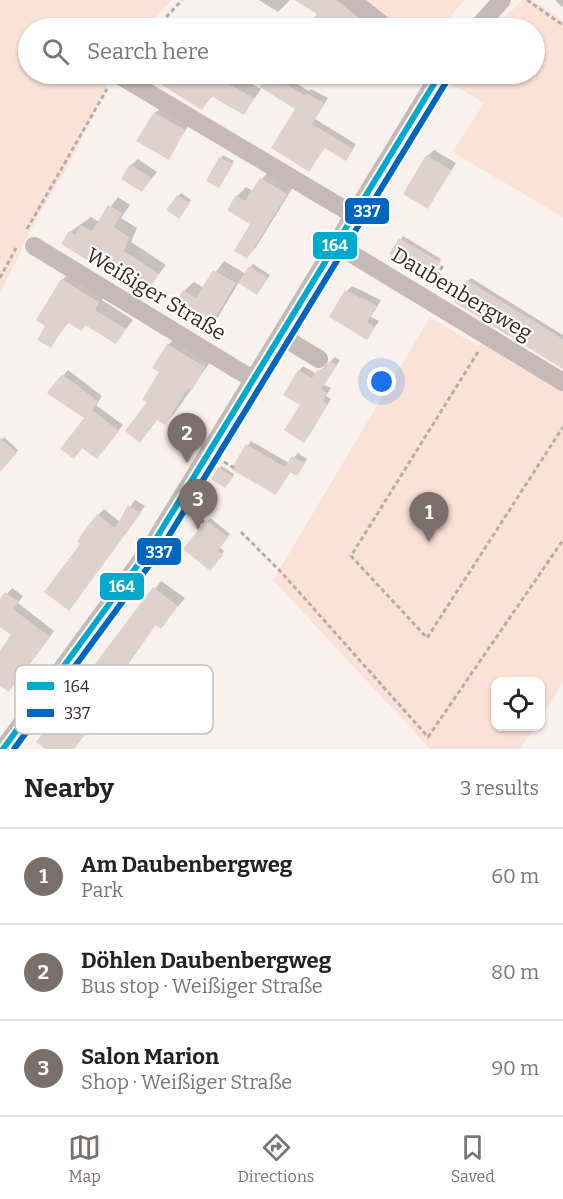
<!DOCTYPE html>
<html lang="en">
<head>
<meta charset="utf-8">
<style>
  body { margin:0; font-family:Bitter,serif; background:#f6f6f6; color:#222 }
  .controls { position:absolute; right:18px; bottom:18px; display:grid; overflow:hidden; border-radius:12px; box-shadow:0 2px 4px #0004 }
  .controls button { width:54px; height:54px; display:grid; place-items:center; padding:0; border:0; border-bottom:2px solid #e0e0e0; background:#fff; color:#222; font:30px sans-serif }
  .you { position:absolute; left:382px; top:382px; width:21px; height:21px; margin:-15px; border:4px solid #fff; border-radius:50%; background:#1a73e8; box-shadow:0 0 0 9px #1a73e833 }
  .badge { display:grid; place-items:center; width:39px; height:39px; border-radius:50%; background:#7a6f6a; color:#fff; font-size:20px; font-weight:700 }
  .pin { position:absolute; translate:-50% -50px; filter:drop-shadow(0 2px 3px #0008) }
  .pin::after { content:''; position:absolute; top:32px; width:21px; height:18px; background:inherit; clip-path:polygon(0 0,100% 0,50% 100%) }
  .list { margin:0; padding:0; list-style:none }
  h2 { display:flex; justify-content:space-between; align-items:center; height:78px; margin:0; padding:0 24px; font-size:26px }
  h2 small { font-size:20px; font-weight:400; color:#767676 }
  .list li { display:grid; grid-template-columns:39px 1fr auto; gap:18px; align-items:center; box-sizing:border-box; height:96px; padding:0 24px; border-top:2px solid #e0e0e0 }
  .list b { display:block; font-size:22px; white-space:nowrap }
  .list p { margin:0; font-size:20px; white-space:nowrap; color:#767676 }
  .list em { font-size:20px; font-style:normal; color:#767676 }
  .icon { flex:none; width:33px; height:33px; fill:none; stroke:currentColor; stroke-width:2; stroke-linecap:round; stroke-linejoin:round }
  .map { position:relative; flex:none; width:563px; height:749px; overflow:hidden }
  .search { position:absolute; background:#fff; box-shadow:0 2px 4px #0004; left:18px; right:18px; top:18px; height:66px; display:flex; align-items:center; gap:15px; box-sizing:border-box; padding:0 21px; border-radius:33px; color:#767676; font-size:22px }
  .sheet { height:366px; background:#fff }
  nav { display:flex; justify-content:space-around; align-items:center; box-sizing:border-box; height:84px; border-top:2px solid #e0e0e0; background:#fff; font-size:16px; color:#767676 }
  nav a { display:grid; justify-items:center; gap:3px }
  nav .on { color:#7a6f6a }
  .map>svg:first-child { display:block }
  .green { fill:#fbe2d7 }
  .shadow { fill:#0003 }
  .building { fill:#dfd2cc }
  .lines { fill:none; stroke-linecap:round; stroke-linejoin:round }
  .path { stroke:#b4ada9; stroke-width:3; stroke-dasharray:4.5 3; stroke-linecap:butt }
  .minor { stroke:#c4bbb8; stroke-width:18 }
  .bus-1-casing { stroke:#fff; stroke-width:10 }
  .bus-2-casing { stroke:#fff; stroke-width:10 }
  .bus-1 { stroke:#00a9ce; stroke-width:6 }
  .bus-2 { stroke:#0065bd; stroke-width:6 }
  .labels { text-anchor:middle; stroke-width:4.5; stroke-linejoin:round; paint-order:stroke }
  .street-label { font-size:21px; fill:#362923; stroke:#fff }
  .key { fill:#fff; stroke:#c3bfbd; stroke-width:1.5 }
  .key-label { font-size:16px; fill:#362923 }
  .line-badge { stroke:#fff; stroke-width:2 }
  .badge-label { font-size:16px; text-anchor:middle; font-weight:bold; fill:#fff }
</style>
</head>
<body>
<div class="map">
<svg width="563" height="749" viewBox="0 0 563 749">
  <rect width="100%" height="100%" fill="#f9f1ee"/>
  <path class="green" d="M0,0H172L144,28H28V74H112L72,159L31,229L0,294Z
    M368,0H465L440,28H401Z
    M522,0H532L563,21V217L452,152L484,103L449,82L455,74H534V28H494Z
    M430,317L476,345L488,343L563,389V682L541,718L540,682H496V726L535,727L520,749H430L273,580Z"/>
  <path class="shadow" d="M259,0H290L278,12Z
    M300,0H353L375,28H335L316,17L319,13Z
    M555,0H563V6L562,7Z
    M170,74H233L261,89L244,113L213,95L202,108L164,84Z
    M271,74H281L309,91L311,89L328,98L315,119L356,144L350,154L325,147L309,171L297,109L262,87Z
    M162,107L190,123L168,158L155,113Z
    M434,150L456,163L428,207L427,156Z
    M223,155L234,161L221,184L208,180Z
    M138,159L157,172L142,190L131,165Z
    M270,169L295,184L256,247L247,257L252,224L237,196L246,187L253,191Z
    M181,193L191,200L182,214L178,196Z
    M118,197L130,205L121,218L137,228L131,242L166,265L151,284L116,266L110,272L70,232L91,217L99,222Z
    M403,236L441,259L432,274L392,254Z
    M224,261L246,274L253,264L270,275L259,291L239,282L215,322L206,331L184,291L194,282L204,288Z
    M71,271L107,293L102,300L133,320L116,342L86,324L82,329L69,321L50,347L47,325L62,280Z
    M471,278L563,335V366L468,281Z
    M352,286L381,300L371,317L379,321L367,338L347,291Z
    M177,336L213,358L174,414L165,423L158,419L140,441L168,345Z
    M335,357L340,360L324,385L331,388L326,396L331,399L308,437L299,371L303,366L317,374Z
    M68,370L102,396L96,405L123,425L97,457L86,418L49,392Z
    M4,437L18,450L0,470V441Z
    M251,441L289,463L298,453L307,459L300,470L291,471L276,493L233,468Z
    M222,466L234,474L228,484L219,468Z
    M135,500L145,506L74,603L98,515L104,509L120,522Z
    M210,518L230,534L219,547L224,551L213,566L185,549Z
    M161,581L185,598L161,627L156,624L109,692L102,699L94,694L83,709L96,719L74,749H47L38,742Z
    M12,588L23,596L18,603L54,631L14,685L0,684V653L14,635L0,625V602Z"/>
  <path class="building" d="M294,0H337L370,28H333L314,18L317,14Z
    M169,74H225L221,80L254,98L244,115L211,96L202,110L162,85Z
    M269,74L304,95L306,93L324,103L312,124L353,149L346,161L324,148L309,172L271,148L295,109L260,87Z
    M154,112L185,130L169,160L136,141Z
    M426,155L451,170L428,209L403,194Z
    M219,157L233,164L219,188L206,181Z
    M130,164L152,178L142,192L121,179Z
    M260,178L287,194L247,259L234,251L250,224L227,210L236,195L245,201Z
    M177,195L190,203L179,219L166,210Z
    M108,205L122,213L114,227L129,237L124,251L159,274L151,286L144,281L142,284L114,266L110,274L61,244L69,231L75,235L81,225L92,231Z
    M399,238L440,262L430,279L389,254Z
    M249,266L268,278L257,295L238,283Z
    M213,270L236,283L206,333L170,311L183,290L196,298Z
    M61,279L99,302L95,310L126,329L116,344L85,325L82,331L67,322L51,348L37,340L45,326L36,320Z
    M467,280L563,339V369L454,302Z
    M345,290L377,306L367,322L375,327L367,340L329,317Z
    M167,344L205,367L192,390L188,388L165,425L157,420L140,443L125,431L147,402L142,400L159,372L152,368Z
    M330,361L337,365L321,389L328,393L323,401L328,404L304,443L284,430L300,405L283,395L298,370L312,378L317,370L325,369Z
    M62,374L99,402L92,410L119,431L97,459L82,448L74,459L60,449L84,418L47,393Z
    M0,438L17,453L0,472Z
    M246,444L285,467L292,456L305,463L297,476L290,472L276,495L231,469Z
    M218,467L233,477L225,488L211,479Z
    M128,505L141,513L69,611L44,592L80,544L77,542L84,531L97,514L115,528Z
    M206,520L228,537L218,551L223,555L210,571L183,549Z
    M153,587L178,606L161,629L155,625L102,701L93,695L77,717L90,727L74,749H45L36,742Z
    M5,592L19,602L13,609L50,637L9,692L0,686V651L11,635L0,627V599Z"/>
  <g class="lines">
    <path class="path" d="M527,0L563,25
      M156,28L182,0
      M27,229L107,89
      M0,278L16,248
      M433,283L443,265
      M478,352L351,556L427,638L563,427
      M224,462L236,469
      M190,514L199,518L198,515L212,500
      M197,529L203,521L199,518
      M241,532L282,573L428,737L563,540"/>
    <path class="minor" d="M352,0L387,28
      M477,28L502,0
      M117,74L354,215
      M337,245L563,382
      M34,246L254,380
      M281,336L319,359
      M3,749L151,547L440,74"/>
    <defs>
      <path id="bus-1" d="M3,749L151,547L440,74"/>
      <path id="bus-2" d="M14,749L159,552L448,79"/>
    </defs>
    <use href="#bus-1" class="bus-1-casing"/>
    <use href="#bus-2" class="bus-2-casing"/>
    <use href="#bus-1" class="bus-1"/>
    <use href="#bus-2" class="bus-2"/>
  </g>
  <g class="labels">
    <g class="street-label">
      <text transform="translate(156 294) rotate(31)" y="7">Weißiger Straße</text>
      <text transform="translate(462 294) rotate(31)" y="7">Daubenbergweg</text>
    </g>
  </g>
  <rect x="15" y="665" width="198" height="69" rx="9" class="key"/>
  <rect x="27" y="682" width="27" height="8" fill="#00a9ce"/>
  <rect x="27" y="709" width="27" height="8" fill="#0065bd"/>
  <g class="key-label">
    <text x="64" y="692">164</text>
    <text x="64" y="719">337</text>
  </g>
  <g class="line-badge">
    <rect x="344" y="197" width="46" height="28" rx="6" fill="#0065bd"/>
    <rect x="312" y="231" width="46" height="29" rx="6" fill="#00a9ce"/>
    <rect x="136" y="537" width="46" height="29" rx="6" fill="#0065bd"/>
    <rect x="99" y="572" width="46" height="29" rx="6" fill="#00a9ce"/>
  </g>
  <g class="badge-label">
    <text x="367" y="217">337</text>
    <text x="335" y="251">164</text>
    <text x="159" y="558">337</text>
    <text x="122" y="592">164</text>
  </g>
</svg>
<div class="controls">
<button><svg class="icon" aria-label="locate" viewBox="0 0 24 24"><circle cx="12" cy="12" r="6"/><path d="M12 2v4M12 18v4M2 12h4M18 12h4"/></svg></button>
</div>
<div class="you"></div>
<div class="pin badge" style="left:429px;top:542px">1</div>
<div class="pin badge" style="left:187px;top:463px">2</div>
<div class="pin badge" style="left:198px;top:529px">3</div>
<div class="search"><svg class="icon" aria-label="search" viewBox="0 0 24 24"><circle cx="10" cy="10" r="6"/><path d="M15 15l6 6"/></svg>Search here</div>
</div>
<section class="sheet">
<h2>Nearby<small>3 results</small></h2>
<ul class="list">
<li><span class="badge">1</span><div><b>Am Daubenbergweg</b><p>Park</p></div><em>60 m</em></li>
<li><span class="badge">2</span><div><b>Döhlen Daubenbergweg</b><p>Bus stop · Weißiger Straße</p></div><em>80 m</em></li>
<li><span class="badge">3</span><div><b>Salon Marion</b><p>Shop · Weißiger Straße</p></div><em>90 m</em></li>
</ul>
</section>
<nav>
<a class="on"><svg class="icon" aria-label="map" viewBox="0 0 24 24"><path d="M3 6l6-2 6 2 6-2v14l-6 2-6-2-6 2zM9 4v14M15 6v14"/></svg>Map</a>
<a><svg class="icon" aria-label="directions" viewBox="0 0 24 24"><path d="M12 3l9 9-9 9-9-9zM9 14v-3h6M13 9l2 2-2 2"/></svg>Directions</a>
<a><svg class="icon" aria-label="saved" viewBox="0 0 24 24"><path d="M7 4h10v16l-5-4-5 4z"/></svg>Saved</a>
</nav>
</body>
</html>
